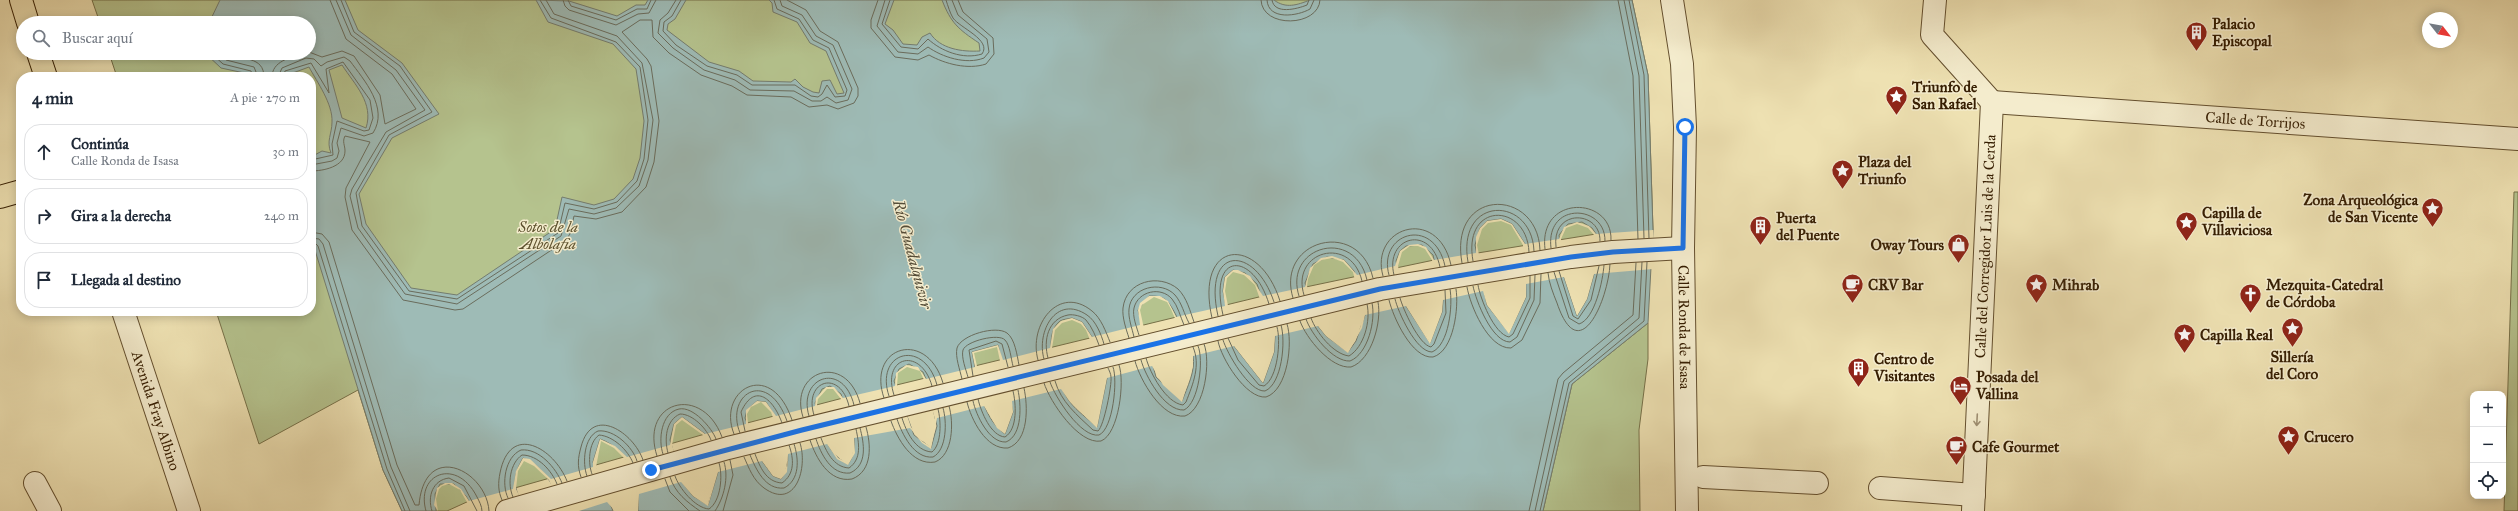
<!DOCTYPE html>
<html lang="es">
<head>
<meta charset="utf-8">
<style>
  body { margin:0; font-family:"IM FELL Great Primer",serif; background:#f6f6f7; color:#1f2937 }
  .controls { position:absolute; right:12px; bottom:12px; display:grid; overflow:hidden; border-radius:8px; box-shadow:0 2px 10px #0003 }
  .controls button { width:36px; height:36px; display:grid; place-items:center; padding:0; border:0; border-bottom:1px solid #e0e1e3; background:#fff; color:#1f2937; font:20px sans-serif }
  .compass { position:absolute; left:2422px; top:12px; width:36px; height:36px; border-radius:50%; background:#fff; box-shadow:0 2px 10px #0003; rotate:121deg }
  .stop { position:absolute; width:12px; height:12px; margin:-9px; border:3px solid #1a73e8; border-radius:50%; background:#fff }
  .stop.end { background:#1a73e8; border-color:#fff; box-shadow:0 1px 4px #0008 }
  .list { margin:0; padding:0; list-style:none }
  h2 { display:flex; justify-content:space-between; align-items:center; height:52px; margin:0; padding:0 16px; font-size:17px }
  h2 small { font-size:13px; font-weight:400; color:#747a83 }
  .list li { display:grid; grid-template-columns:26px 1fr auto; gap:12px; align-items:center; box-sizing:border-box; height:56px; margin:0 8px 8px; padding:0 8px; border:1px solid #e0e1e3; border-radius:16px }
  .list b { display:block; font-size:15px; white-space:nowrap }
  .list p { margin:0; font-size:13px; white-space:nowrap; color:#747a83 }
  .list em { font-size:13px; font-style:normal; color:#747a83 }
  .icon { flex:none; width:22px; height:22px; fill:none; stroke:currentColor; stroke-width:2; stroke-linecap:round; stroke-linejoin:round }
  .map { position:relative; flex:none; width:2518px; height:511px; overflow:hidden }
  .search { position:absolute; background:#fff; box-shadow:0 2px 10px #0003; left:16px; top:16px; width:300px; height:44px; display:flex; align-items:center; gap:10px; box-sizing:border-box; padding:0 14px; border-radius:22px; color:#747a83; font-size:15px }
  .panel { position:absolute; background:#fff; box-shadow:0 2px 10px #0003; left:16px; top:72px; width:300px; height:244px; border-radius:16px }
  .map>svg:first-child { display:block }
  .green { fill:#b5c38e; stroke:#767048 }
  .water { fill:#9ebbb6; stroke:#747c6e; fill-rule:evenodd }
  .pier { fill:#eee1b2; fill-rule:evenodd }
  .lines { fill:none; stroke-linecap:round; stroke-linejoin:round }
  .shore { stroke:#6a6c5c; stroke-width:1 }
  .minor-casing { stroke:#644f2e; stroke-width:24 }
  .major-casing { stroke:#361e02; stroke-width:24 }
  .minor { stroke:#f4eccd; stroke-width:22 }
  .major { stroke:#eee1b2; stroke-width:22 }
  .oneway { stroke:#9e8f72 }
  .route { stroke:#1a73e8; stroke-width:5 }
  .labels { text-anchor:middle; stroke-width:3; stroke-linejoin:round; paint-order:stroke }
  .poi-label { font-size:15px; font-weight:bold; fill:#361e02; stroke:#f4eccd; text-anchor:start }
  .street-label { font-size:15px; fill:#361e02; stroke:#f4eccd }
  .park-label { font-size:15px; font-style:italic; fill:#5c502c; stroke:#f4eccd }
  .water-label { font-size:16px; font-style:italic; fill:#554d38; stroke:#f4eccd }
</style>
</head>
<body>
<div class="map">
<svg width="2518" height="511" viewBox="0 0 2518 511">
  <rect width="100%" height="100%" fill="#eee1b2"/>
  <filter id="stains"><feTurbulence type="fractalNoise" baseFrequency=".005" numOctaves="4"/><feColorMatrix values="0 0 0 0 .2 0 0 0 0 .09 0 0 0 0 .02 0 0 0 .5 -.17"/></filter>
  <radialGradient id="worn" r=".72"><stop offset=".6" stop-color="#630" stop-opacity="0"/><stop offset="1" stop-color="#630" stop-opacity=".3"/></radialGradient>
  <path class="green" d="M92,0H1632L1648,75L1653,230L1596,234L1434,260L1263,296L843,398L705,434L469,501L447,511H402L383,470L358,390L259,444L216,311H311V77H117L109,53H309V23H100Z
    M2514,192H2518V511H2504Z
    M1648,323V359L1639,430L1640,511H1543L1572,384Z"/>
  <path class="water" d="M220,0H345L358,30L402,63L439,114L392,138L359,194L366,224L411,288L457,295L555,229L562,197L594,205L614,199L633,179L640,158L644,121L636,69L613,44L548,22L536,0L569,1L617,16L636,5H645L648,0H686L675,19L668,24L667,30L709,62L739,71L753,81L791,82L795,79L803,87L813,92L819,93L822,81L830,80L837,94L844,93L826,51L810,43L797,22L773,12L772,3L769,0H894L885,24L893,30L903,44L917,45L922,37L930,33C940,49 962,52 980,51L979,43C958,29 951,23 942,0H1274C1286,9 1297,5 1310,0H1632L1648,75L1653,230L1648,323L1572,384L1543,511H638C640,481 630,450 600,439L593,462L613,511H563C554,488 548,469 523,458C510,481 515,488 525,511H474L466,496L454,484H440L435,494L436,511H402L383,470L314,247L311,248V157L322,151L331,153C326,141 332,134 332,122C333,104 317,82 309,67L282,77H250L249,74L221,68L205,53H309V23H209ZM342,65C355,85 374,103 366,128L342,118L329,70ZM1501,219L1512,224L1525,244L1526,297L1509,333L1487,305L1475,245L1480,228L1487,221ZM1582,222L1592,228L1596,234L1594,274L1587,299L1577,316L1564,277L1559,235L1568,224ZM1422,245L1433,255L1443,300L1442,312L1430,343L1406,306L1396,261L1400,251L1406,246ZM1327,257L1344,260L1354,271L1365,315L1356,341L1348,352L1326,336L1318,326L1305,283L1313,264ZM1233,270L1245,273L1257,284L1275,336L1274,352L1263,383L1234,346L1223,291L1225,277ZM1149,296C1155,296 1161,296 1166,300C1173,305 1191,346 1193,356C1196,370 1187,388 1182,401L1156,377L1138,310ZM1072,318L1082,322L1092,337L1107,378L1097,427C1088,419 1077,411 1070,402C1058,386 1040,336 1060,321C1063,319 1068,319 1072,318ZM998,345L1013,412L1005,434C980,416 978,380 972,352ZM909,364L923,372L926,379L937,426L931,448L914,435L894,381L899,369ZM830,386L841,394C847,414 863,446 848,464C824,453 822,426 815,403L822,389ZM757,401L766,402C779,422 798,457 781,479L773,476L762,461L745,418L747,410ZM682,417L705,434L718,472L708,505L693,496L682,482L670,440L674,424Z"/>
  <path class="pier" d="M1501,219L1512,224L1525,244L1559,239L1564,227L1577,222L1589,226L1596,234L1653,230V269L1594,274L1587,299L1577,316L1564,277L1526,284V297L1509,334L1487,305L1483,291L1443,300L1442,312L1430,344L1406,306L1365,315L1362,328L1348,353L1326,336L1318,326L1275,336L1274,352L1263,383L1234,346L1193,356V366L1182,402L1163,385L1152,366L1107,378L1097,428L1070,402L1061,389L1012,401L1013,412L1005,434L997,428L984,406L937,418L931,449L922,443L910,428L854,438L855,453L848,465L837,459L827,444L788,454L787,472L781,479L773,476L762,461L718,472L708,506L693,496L681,482L639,494L638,511H636L637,494L625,459L614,448L601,441L596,467L615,511L607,502L579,511H561L549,480L534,466L524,461L518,471L516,489L527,511H472L460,490L449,484L442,486L439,489L436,499L438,511L434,505L437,488L445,483H452L461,489L469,501L513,489L516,471L523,458L530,459L551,479L593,467V462L600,439L615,446L627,457L670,445L674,424L682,417L705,434L746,424V410L757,401L766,402L776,416L815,406L816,398L826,387H834L843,398L895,386L896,373L906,365L918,367L926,379L975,367L972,352L998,345L1003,360L1050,348L1053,329L1061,321L1072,318L1082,322L1092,337L1140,325L1138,310L1140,303L1149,296H1160L1168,301L1176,317L1225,306L1223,291L1225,277L1233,270H1238L1250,276L1263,296L1305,287L1310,268L1321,258L1332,256L1344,260L1357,275L1395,266L1400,251L1409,245L1418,244L1426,247L1434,260L1476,253V237L1480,228L1487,221ZM1501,221L1511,225L1523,245L1524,297L1508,330L1489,304L1477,245L1482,229L1488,223ZM1577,224L1588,228L1594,235L1592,274L1585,298L1578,311L1566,276L1561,239L1566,228ZM1410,246H1418L1425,249L1432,260L1441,300L1440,312L1429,340L1408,305L1398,266L1402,252ZM1332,258L1343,262L1353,272L1363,315L1360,328L1347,350L1328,334L1320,325L1307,286L1308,279L1314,265L1322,260ZM1233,272L1244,275L1255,285L1273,336L1272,352L1263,379L1236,345L1225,291L1227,278ZM1154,297L1167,302L1171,309L1191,356V366L1181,398L1158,375L1143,324L1140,310L1142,305ZM1072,320L1081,324L1086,330L1105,378L1096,424L1071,401L1064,388L1052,348L1055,330L1062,323ZM997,347L1011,412L1004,431L990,416L986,406L974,353ZM907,367L920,371L924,380L935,419L930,446L923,442L911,427L897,386L898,373ZM827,389H833L841,399L853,443V452L847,462L838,458L829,443L817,405L818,399ZM761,402L771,412L786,455L787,465L781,477L768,468L748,423L747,414L751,407ZM682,420L703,435L716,472L708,503L694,494L683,481L672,445L676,425Z"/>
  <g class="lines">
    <path class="shore" d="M336,0L351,35L396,70L425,110L386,132L352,189L350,196L358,228L405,294L457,304L561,236L569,209L594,214L616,208L639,186L648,160L653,120L642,63L617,36L554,14L546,0
      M341,0L354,32L400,66L432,112L389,135L356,193L362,226L409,291L457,299L558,233L565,203L594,209L617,202L637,181L644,159L648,120L640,67L616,42L551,18L540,0
      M563,0L565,6L569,10L616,25L638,14L649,13L656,0
      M568,0L571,6L616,20L637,9H647L651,0
      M676,0L668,13L660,20L658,33L673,48L704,70L735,80L750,90L794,91L812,101H821L827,97L836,103L848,100L852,89L833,45L816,36L802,15L782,6L780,0
      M681,0L672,16L664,22L663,31L676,45L707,66L737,75L752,85H795L811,96L818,97L822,94L827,85L835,97L845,96L847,90L829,48L813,40L799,19L777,9L774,0
      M878,0L871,20V28L895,57L918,60L929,55C945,64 968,70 986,64L994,54L993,38L963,12L958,0
      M885,0L877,26L898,52L918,54L928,47C942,57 966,65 984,58L989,52L987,39L958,15L952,0
      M890,0L882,24L901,47L918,49L928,39C941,51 963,60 982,54C992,40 960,28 953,18C950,13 948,6 946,0
      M1261,0C1262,29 1319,27 1320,0
      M1267,0C1268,21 1298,16 1310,9L1314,0
      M1272,0C1274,15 1297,9 1307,5L1309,0
      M1618,0L1633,76L1638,239
      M1624,0L1639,76L1644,238
      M1629,0L1644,75L1649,238
      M309,52L322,57L342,51L354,56L380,95L385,124L416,109L392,74L346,39L330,0
      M211,53L223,64L251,71L253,77
      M219,53L226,60L254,67L258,77
      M227,53C241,61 264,55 264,77
      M272,77C272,61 290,58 303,53
      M278,77L282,68L306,58L314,59L321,66L327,62L344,57L350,61C364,80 389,108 373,133L364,136L341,128L337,143L339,151L337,158L332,161L311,165
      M283,77L285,71L311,63L329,93L326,69L343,62L370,100L373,118L369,130L364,131L337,121L332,144L333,155L311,160
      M311,171C323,171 345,167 345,151C345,145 342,142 345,136L370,142L346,188L345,197L352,230L403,300L455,310L463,309L565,241L570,234L574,216L596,219L622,212L646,187L654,162L659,121L651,66L647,59L622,32L640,20H652L653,37L669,53L701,75L732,86L747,95L791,97L809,107L827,105L838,109L854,103L858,96V88L838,42L820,31L806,10L787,0
      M311,232L322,234L329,242L397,465L415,505H419C425,439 487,471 489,511
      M311,238L319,239L323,244L391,467L410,511
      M311,243H315L318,246L387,469L405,511
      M1556,247C1551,208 1601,210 1600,241
      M1551,248C1545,201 1606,204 1605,241
      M1545,249C1538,194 1613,196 1611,240
      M1473,261C1462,201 1527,202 1529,252
      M1468,262C1456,195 1532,195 1534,251
      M1462,263C1448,187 1538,187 1540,250
      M1559,271L1573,316L1578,319L1591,300L1599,266
      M1554,272L1569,318L1579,324C1595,319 1603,280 1604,265
      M1548,273C1549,283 1553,293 1557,303C1580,371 1609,296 1610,264
      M1389,275C1377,233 1434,215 1445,266
      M1394,275C1384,237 1431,223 1440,267
      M1383,276C1369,227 1438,205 1451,265
      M1478,285C1480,298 1494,334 1509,337L1513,334L1530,298V276
      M1473,286C1476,301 1492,342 1510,342L1517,337L1534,300L1535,275
      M1467,287C1470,305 1488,349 1511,348L1522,340L1540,303L1541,274
      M1304,295C1290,251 1351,234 1362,281
      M1299,296C1283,246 1355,226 1367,280
      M1293,298C1275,240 1359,217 1373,278
      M1400,298C1403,309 1419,345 1431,347L1434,344L1446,313L1445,290
      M1395,299C1398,312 1416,352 1432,352C1449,345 1453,305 1450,289
      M1389,300C1393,317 1412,359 1433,357C1454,351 1459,307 1456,289
      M1223,315C1208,251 1253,251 1269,304
      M1218,316C1202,245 1255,244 1274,302
      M1212,318C1194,239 1259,234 1280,301
      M1311,318C1316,332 1333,354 1349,356C1364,347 1371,321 1367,304
      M1306,319C1311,334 1333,362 1350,361C1368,354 1376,320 1372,303
      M1300,321C1306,338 1331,369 1351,367C1372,360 1382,321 1378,302
      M1139,335C1137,328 1132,316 1134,308C1138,291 1161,286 1172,299C1178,306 1180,316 1184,325
      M1134,337C1132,328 1128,318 1129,309C1131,287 1161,280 1175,295C1182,303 1184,314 1189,323
      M1129,338C1126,329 1122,317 1123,308C1126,281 1159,273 1178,289C1187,298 1190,311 1194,322
      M1228,338L1238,360L1259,385L1264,386C1278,378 1281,340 1277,327
      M1223,340C1227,353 1249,392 1265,391C1282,384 1286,341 1281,325
      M1218,341C1221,358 1246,399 1266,397C1288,390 1293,342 1287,324
      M1048,358C1043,340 1048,319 1068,315C1073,314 1082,316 1086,320C1092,327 1096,337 1099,345
      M1146,358C1150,373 1166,403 1183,405L1186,402C1193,384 1201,365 1193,347
      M1044,359C1036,332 1056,294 1087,315C1096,321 1101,334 1104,344
      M1038,360C1028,325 1059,284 1092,311C1101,318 1106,332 1110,342
      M1141,360C1145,375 1164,411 1184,410C1199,403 1204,359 1198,346
      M1135,361C1140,380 1162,419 1185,416C1205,409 1211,361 1204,344
      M973,376L969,350L996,341L1002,344L1008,367
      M968,377C966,370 961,357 963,350C966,341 999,333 1005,340C1010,345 1011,359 1013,366
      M962,379C960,370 955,357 957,348C961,335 996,325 1007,333C1015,339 1017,355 1019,365
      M1055,381C1061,402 1077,415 1093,430L1098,431C1104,426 1112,385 1111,377C1111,374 1109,370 1108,368
      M1050,382C1055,397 1081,438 1099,435C1113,429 1118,380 1113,367
      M1044,383C1050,402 1079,445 1101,441C1119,434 1125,381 1119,365
      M894,395C881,356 921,346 932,386
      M889,396C874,352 924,337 937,385
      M884,398C866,346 927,328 943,383
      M978,399C981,412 991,436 1005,437C1018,429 1016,403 1013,391
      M973,401C976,415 989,443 1006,442C1023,435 1021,404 1018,390
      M967,402C971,419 986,450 1008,448C1029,441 1028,406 1024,388
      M814,415C803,381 840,368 849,406
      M809,416C797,377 843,360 854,405
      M803,417C788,371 846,351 860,403
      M902,418C906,431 915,451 932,452C942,444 941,420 938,409
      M897,419C902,434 914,459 933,457C947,450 947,421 943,408
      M891,421C897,438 912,466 935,462C953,455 954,423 949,406
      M745,431L741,412C755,381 774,400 782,423
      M740,433C724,394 768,367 787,421
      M734,434C716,390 771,357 792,420
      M821,438C826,451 833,467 849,468C862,459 859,443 856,429
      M816,439C821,454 831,475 850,473C868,465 864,443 860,428
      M810,440C816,458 829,483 852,479C873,471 871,444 866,427
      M668,453C664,439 666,420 680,414C693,414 707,429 711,440
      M663,454C658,440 661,413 679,409C693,406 712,428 716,439
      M755,454C760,467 766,482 782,483C795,474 794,459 789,445
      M750,455C756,469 765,490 784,488C800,480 799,459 794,444
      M657,456C639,401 702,383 722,437
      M744,457C749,468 753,480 764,488C796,511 808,467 800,443
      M592,474C588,464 588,443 599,435C613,436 628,450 633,463
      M587,476C582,463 584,437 598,431C614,429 633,447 637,461
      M675,476C679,488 695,508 709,509C721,501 723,475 719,463
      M581,477C577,466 578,458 581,447C592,404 634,433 643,460
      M670,477C675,493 687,502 700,511
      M665,479L670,492L689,511
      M513,497C507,484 510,463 522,455C538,455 552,471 557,484
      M508,498C501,484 505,457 521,450C539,448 556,468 562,483
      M502,500C498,491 498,483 500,473C510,422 554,448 567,481
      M426,511C415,473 457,457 477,497C479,501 482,506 482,511
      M432,511C427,496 433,480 449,478L464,486L477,511
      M715,511C724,498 729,477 724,462
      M723,511L733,475L730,460
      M1529,511L1558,379L1563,373L1633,315L1636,263
      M1535,511L1564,381L1639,318L1642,262
      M1540,511L1569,383L1644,321L1647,262"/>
    <defs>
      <g id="minor">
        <path id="s1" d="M1672,0L1682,64L1685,127L1683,248L1687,511"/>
        <path d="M1935,0L1932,35L1992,102"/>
        <path id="s2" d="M1992,102L2518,139"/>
        <path id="s3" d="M123,311L189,511"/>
        <path d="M1703,477L1817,483"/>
        <path d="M35,483L50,511"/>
        <path d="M1880,488L1974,495"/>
        <path d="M507,511L728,448L1380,289L1571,257L1613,252L1683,248"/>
        <path id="s4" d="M1973,511L1992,102"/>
      </g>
      <path id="major" d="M21,0L28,23
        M38,53L46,77
        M0,197L21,191"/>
    </defs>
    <use href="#minor" class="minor-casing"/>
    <use href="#major" class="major-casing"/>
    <use href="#minor" class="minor"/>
    <use href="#major" class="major"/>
  </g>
  <defs><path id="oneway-shaft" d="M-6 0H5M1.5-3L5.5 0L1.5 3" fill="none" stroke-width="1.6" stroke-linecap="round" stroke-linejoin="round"/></defs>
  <use class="oneway" href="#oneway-shaft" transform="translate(1977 420) rotate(93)"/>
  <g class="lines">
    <path class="route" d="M651,470L802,430L1380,289L1571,257L1613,252L1683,248L1685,127"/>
  </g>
  <defs>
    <symbol id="building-pin" viewBox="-11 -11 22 30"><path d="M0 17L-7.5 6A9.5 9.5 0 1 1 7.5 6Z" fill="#8f2418" stroke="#f4eccd"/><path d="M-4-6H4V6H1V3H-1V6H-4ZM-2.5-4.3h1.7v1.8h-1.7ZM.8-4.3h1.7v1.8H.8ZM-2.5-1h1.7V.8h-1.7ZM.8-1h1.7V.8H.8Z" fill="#fff"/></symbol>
    <symbol id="sight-pin" viewBox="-11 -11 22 30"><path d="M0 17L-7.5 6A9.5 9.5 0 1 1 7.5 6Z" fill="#8f2418" stroke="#f4eccd"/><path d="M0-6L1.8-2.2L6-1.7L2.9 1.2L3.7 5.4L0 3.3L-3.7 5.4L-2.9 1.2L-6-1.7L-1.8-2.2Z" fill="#fff"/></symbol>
    <symbol id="shop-pin" viewBox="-11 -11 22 30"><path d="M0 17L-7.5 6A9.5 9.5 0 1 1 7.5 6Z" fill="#8f2418" stroke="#f4eccd"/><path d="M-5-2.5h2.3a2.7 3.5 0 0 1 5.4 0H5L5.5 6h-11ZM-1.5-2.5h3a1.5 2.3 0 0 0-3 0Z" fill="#fff"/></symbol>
    <symbol id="cafe-pin" viewBox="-11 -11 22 30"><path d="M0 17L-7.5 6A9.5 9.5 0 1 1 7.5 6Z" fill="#8f2418" stroke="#f4eccd"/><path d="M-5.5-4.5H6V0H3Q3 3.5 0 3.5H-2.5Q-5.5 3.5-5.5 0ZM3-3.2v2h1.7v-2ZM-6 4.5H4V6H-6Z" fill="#fff"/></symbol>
    <symbol id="church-pin" viewBox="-11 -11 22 30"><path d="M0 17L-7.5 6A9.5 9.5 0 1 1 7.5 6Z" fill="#8f2418" stroke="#f4eccd"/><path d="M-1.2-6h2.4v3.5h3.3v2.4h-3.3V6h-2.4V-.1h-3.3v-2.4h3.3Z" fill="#fff"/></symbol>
    <symbol id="hotel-pin" viewBox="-11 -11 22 30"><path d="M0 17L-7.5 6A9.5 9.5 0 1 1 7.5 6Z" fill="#8f2418" stroke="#f4eccd"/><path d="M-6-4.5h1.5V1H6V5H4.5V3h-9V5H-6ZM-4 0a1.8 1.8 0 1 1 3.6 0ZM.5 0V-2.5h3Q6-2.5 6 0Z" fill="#fff"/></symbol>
  </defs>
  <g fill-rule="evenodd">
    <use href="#building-pin" x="2184" y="20" width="25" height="34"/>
    <use href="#sight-pin" x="1884" y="84" width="25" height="34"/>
    <use href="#sight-pin" x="1830" y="158" width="25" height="34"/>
    <use href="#sight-pin" x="2420" y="196" width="25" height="34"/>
    <use href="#sight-pin" x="2174" y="210" width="25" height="34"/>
    <use href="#building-pin" x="1748" y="214" width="25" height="34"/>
    <use href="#shop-pin" x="1946" y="232" width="25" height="34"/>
    <use href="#cafe-pin" x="1840" y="272" width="25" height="34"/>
    <use href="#sight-pin" x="2024" y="272" width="25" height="34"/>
    <use href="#church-pin" x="2238" y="282" width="25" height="34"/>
    <use href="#sight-pin" x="2280" y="316" width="25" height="34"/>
    <use href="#sight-pin" x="2172" y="322" width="25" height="34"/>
    <use href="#building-pin" x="1846" y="356" width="25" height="34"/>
    <use href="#hotel-pin" x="1948" y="374" width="25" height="34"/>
    <use href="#sight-pin" x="2276" y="424" width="25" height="34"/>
    <use href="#cafe-pin" x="1944" y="434" width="25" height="34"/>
  </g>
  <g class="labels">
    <g class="poi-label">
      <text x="2212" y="29">Palacio<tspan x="2212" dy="17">Episcopal</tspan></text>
      <text x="1912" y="92">Triunfo de<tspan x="1912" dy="17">San Rafael</tspan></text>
      <text x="1858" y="167">Plaza del<tspan x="1858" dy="17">Triunfo</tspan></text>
      <text x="2418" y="205" text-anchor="end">Zona Arqueológica<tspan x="2418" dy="17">de San Vicente</tspan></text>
      <text x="2202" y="218">Capilla de<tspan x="2202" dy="17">Villaviciosa</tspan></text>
      <text x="1776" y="223">Puerta<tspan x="1776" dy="17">del Puente</tspan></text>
      <text x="1944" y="250" text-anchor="end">Oway Tours</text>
      <text x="1868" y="290">CRV Bar</text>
      <text x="2052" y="290">Mihrab</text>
      <text x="2266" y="290">Mezquita-Catedral<tspan x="2266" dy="17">de Córdoba</tspan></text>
      <text x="2200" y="340">Capilla Real</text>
      <text x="2292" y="362" text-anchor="middle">Sillería<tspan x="2292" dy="17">del Coro</tspan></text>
      <text x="1874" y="364">Centro de<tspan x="1874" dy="17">Visitantes</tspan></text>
      <text x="1976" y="382">Posada del<tspan x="1976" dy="17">Vallina</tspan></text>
      <text x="2304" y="442">Crucero</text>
      <text x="1972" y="452">Cafe Gourmet</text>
    </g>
    <g class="street-label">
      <text dy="5" stroke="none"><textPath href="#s2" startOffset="264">Calle de Torrijos</textPath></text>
      <text dy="5" stroke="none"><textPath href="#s4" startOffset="265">Calle del Corregidor Luis de la Cerda</textPath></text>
      <text dy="5" stroke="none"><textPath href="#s1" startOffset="328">Calle Ronda de Isasa</textPath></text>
      <text dy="5" stroke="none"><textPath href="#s3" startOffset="105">Avenida Fray Albino</textPath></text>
    </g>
    <g class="park-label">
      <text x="548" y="232">Sotos de la<tspan x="548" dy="17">Albolafia</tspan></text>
    </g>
    <g class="water-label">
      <text transform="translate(913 254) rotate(75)" y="6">Río Guadalquivir</text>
    </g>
  </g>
  <rect width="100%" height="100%" filter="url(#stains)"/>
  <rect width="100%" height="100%" fill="url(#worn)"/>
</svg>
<div class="controls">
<button>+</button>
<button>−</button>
<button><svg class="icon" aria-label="locate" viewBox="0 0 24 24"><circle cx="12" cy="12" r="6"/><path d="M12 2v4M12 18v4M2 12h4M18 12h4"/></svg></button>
</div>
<svg class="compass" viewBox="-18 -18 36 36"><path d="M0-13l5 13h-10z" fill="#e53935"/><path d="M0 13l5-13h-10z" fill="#747a83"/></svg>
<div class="stop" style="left:1685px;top:127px"></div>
<div class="stop end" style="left:651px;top:470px"></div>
<div class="search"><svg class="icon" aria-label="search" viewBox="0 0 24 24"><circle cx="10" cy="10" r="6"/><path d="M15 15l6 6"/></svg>Buscar aquí</div>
<section class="panel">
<h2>4 min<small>A pie · 270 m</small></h2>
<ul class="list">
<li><svg class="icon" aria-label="ahead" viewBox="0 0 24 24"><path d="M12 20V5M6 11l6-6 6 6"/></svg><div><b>Continúa</b><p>Calle Ronda de Isasa</p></div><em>30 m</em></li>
<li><svg class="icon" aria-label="right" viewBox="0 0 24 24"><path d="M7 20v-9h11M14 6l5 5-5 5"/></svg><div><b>Gira a la derecha</b></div><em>240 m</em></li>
<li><svg class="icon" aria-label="arrive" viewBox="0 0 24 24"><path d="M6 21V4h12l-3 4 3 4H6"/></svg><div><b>Llegada al destino</b></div></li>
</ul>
</section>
</div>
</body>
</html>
